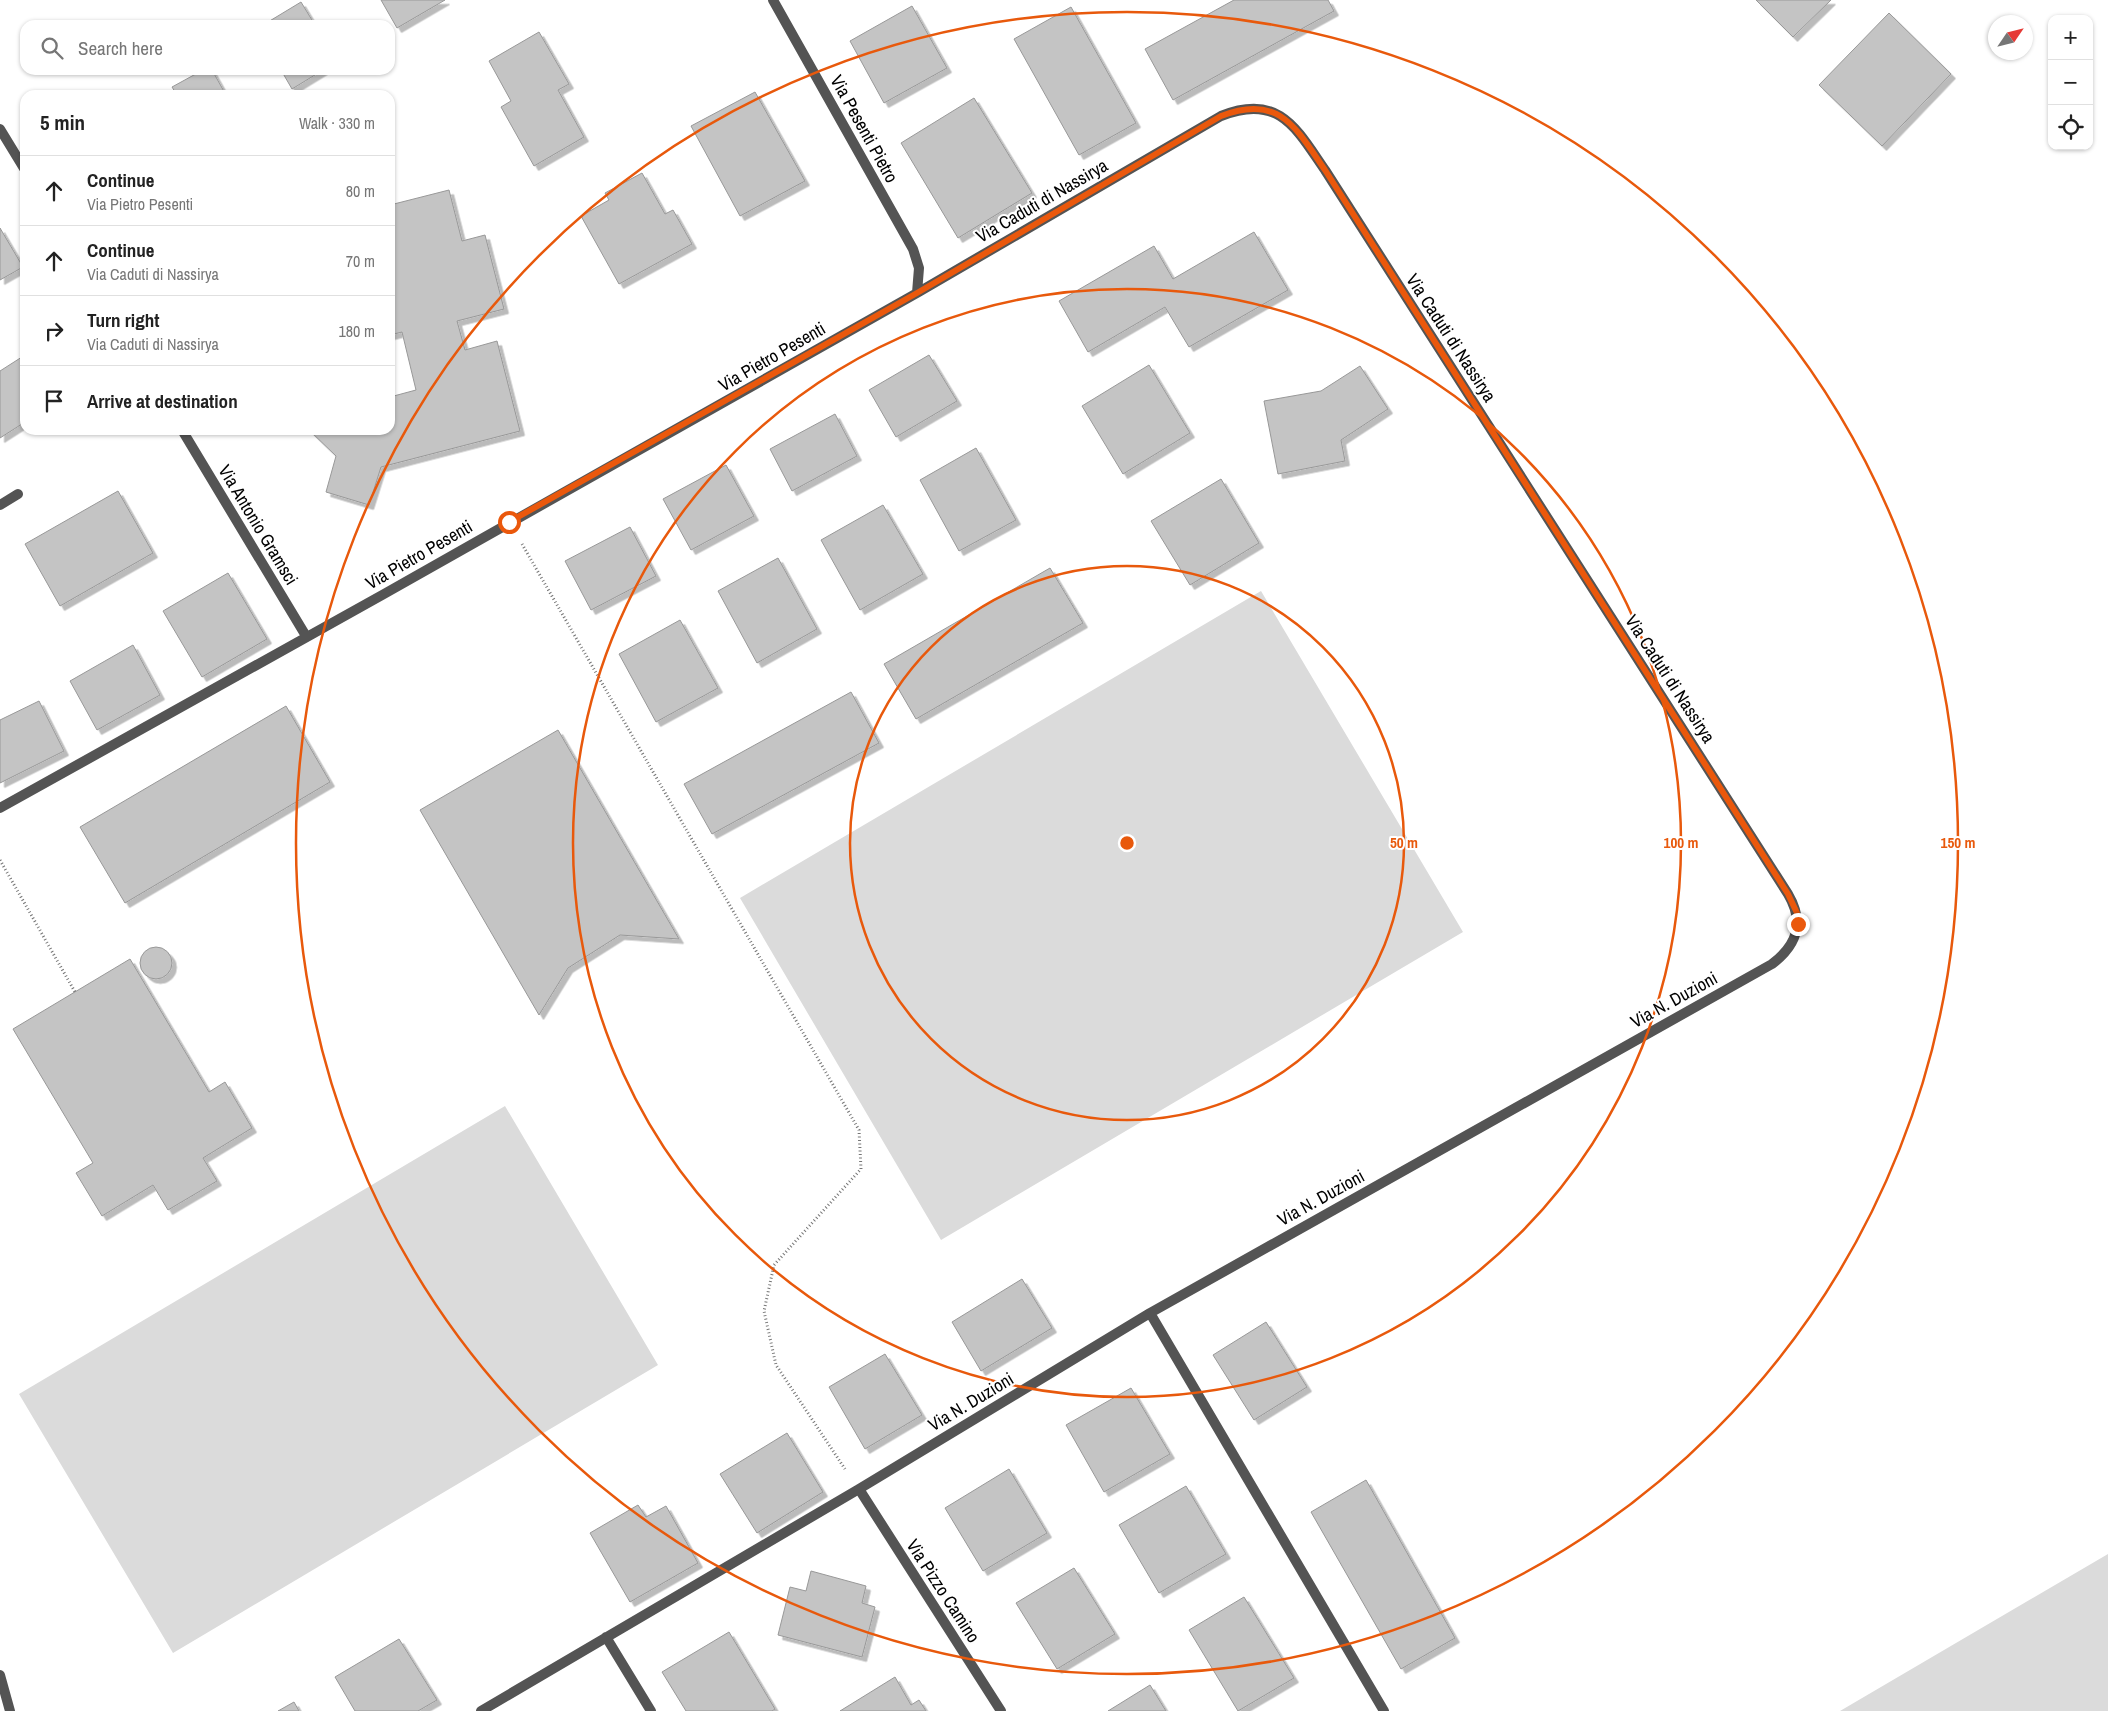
<!DOCTYPE html>
<html lang="en">
<head>
<meta charset="utf-8">
<style>
  body { margin:0; font-family:"Archivo Narrow",sans-serif; background:#f6f6f6; color:#222 }
  .controls { position:absolute; right:15px; top:15px; display:grid; overflow:hidden; border-radius:10px; box-shadow:0 1px 4px #0004 }
  .controls button { width:45px; height:45px; display:grid; place-items:center; padding:0; border:0; border-bottom:1px solid #e0e0e0; background:#fff; color:#222; font:25px sans-serif }
  .compass { position:absolute; left:1988px; top:15px; width:45px; height:45px; border-radius:50%; background:#fff; box-shadow:0 1px 4px #0004; rotate:55deg }
  .stop { position:absolute; width:15px; height:15px; margin:-11px; border:4px solid #ea580c; border-radius:50%; background:#fff }
  .stop.end { background:#ea580c; border-color:#fff; box-shadow:0 1px 5px #0008 }
  .list { margin:0; padding:0; list-style:none }
  h2 { display:flex; justify-content:space-between; align-items:center; height:65px; margin:0; padding:0 20px; font-size:21px }
  h2 small { font-size:16px; font-weight:400; color:#767676 }
  .list li { display:grid; grid-template-columns:32px 1fr auto; gap:15px; align-items:center; box-sizing:border-box; height:70px; padding:0 20px; border-top:1px solid #e0e0e0 }
  .list b { display:block; font-size:19px; white-space:nowrap }
  .list p { margin:0; font-size:16px; white-space:nowrap; color:#767676 }
  .list em { font-size:16px; font-style:normal; color:#767676 }
  .icon { flex:none; width:28px; height:28px; fill:none; stroke:currentColor; stroke-width:2; stroke-linecap:round; stroke-linejoin:round }
  .map { position:relative; flex:none; width:2108px; height:1711px; overflow:hidden }
  .search { position:absolute; background:#fff; box-shadow:0 1px 4px #0004; left:20px; top:20px; width:375px; height:55px; display:flex; align-items:center; gap:12px; box-sizing:border-box; padding:0 18px; border-radius:15px; color:#767676; font-size:19px }
  .panel { position:absolute; background:#fff; box-shadow:0 1px 4px #0004; left:20px; top:90px; width:375px; height:345px; border-radius:15px }
  .map>svg:first-child { display:block }
  .green { fill:#dbdbdb }
  .building { fill:#c4c4c4; stroke:#989898; filter:url(#shadow) }
  .lines { fill:none; stroke-linecap:round; stroke-linejoin:round }
  .path { stroke:#767676; stroke-width:3; stroke-dasharray:1 2.5; stroke-linecap:butt }
  .street { stroke:#545454; stroke-width:10 }
  .route { stroke:#ea580c; stroke-width:6 }
  .ring { fill:none; stroke:#e8590c; stroke-width:2.5 }
  .labels { text-anchor:middle; stroke-width:4; stroke-linejoin:round; paint-order:stroke }
  .street-label { font-size:18px; fill:#000; stroke:#fff }
  .centre { fill:#e8590c; stroke:#fff; stroke-width:2.5 }
  .ring-label { font-size:15px; text-anchor:middle; font-weight:bold; fill:#e8590c; stroke:#fff; stroke-width:4; stroke-linejoin:round; paint-order:stroke }
</style>
</head>
<body>
<div class="map">
<svg width="2108" height="1711" viewBox="0 0 2108 1711">
  <defs>
    <filter id="shadow"><feDropShadow dx="4.5" dy="4.5" stdDeviation="0" flood-color="#0004"/></filter>
  </defs>
  <rect width="100%" height="100%" fill="#fff"/>
  <path class="green" d="M1261,591L1463,932L941,1240L740,898Z
    M505,1106L658,1365L173,1653L19,1394Z
    M2108,1554V1711H1840Z"/>
  <path class="building" d="M381,0H445L397,28Z
    M1234,0H1328L1334,11L1173,100L1145,49Z
    M1756,0H1831L1793,37Z
    M301,2L315,25H263Z
    M912,6L947,68L884,103L850,41Z
    M1071,7L1136,123L1079,155L1014,39Z
    M1889,13L1951,74L1882,146L1819,85Z
    M539,32L569,84L558,90L584,137L534,166L501,107L511,101L489,61Z
    M203,70H212L226,95H177L172,87Z
    M281,70H323L292,89Z
    M755,92L805,181L740,216L691,126Z
    M974,98L1032,193L958,238L901,143Z
    M642,173L665,214L673,210L692,244L619,284L581,216L609,200L605,193Z
    M449,190L462,241L485,235L504,309L457,321L465,350L497,341L520,431L381,467L369,505L326,492L336,456L309,430H390V397L416,390L402,332L390,335V205Z
    M0,228L23,267L0,280Z
    M1254,232L1288,290L1189,347L1165,307L1088,352L1059,301L1154,246L1173,279Z
    M25,355V422L0,438V371Z
    M929,355L957,401L896,437L869,390Z
    M1149,365L1190,433L1123,474L1082,406Z
    M1360,366L1388,409L1341,440L1345,461L1278,474L1264,401L1321,391Z
    M835,414L857,456L792,491L770,449Z
    M976,448L1016,520L959,551L920,480Z
    M726,465L754,516L691,550L663,499Z
    M1221,479L1259,543L1190,585L1151,521Z
    M118,491L153,553L60,606L25,544Z
    M883,505L923,574L860,610L821,540Z
    M630,527L656,576L591,610L565,561Z
    M778,558L817,629L757,663L718,591Z
    M1050,568L1083,623L916,719L884,664Z
    M228,573L267,639L202,677L163,611Z
    M680,620L718,688L656,722L619,654Z
    M133,645L160,695L97,730L70,681Z
    M851,692L879,743L712,834L684,784Z
    M39,701L64,751L0,783V720Z
    M286,706L330,782L125,903L80,827Z
    M558,730L679,939L620,935L568,968L539,1015L420,810Z
    M140 963a16 16 0 1 1 32 0a16 16 0 1 1-32 0Z
    M130,959L209,1092L225,1082L252,1128L203,1158L217,1181L168,1210L153,1185L102,1216L76,1173L93,1163L13,1029Z
    M1022,1279L1052,1328L981,1371L952,1322Z
    M1266,1322L1307,1387L1254,1420L1213,1355Z
    M885,1354L922,1415L865,1449L829,1387Z
    M1131,1388L1170,1454L1104,1492L1066,1425Z
    M787,1433L823,1492L757,1533L720,1474Z
    M1009,1469L1047,1533L983,1571L945,1508Z
    M1366,1480L1455,1638L1401,1669L1311,1512Z
    M1186,1486L1226,1554L1159,1593L1119,1525Z
    M638,1505L646,1517L666,1506L698,1563L630,1602L590,1533Z
    M1074,1568L1115,1634L1057,1669L1016,1603Z
    M811,1571L866,1586L862,1603L875,1607L862,1657L778,1635L790,1587L806,1591Z
    M1244,1597L1294,1678L1238,1711L1189,1630Z
    M729,1632L775,1709L772,1711H686L662,1672Z
    M399,1639L437,1700L418,1711H355L335,1677Z
    M895,1677L911,1705L919,1700L926,1711H840Z
    M1150,1685L1166,1711H1108Z
    M294,1702L299,1711H278Z"/>
  <g class="lines">
    <path class="path" d="M522,544L859,1130L861,1169L774,1265L764,1311L776,1365L845,1469
      M0,860L75,992"/>
    <path class="street" d="M0,129L25,170
      M182,430L306,636
      M0,505L18,494
      M0,808L384,594L917,293L919,268L913,249L773,0
      M1150,1313L1384,1711
      M859,1489L1001,1711
      M606,1637L651,1711
      M0,1675L10,1711
      M481,1711L859,1489L1150,1313L1772,964C1797,945 1805,923 1788,894L1325,170C1296,128 1279,93 1221,116L917,293"/>
  </g>
  <g class="lines">
    <path class="route" d="M509,522L917,293L1221,116C1279,93 1296,128 1325,170L1788,894L1797,913L1798,924"/>
  </g>
  <g class="ring">
    <circle cx="1127" cy="843" r="277"/>
    <circle cx="1127" cy="843" r="554"/>
    <circle cx="1127" cy="843" r="831"/>
  </g>
  <g class="labels">
    <g class="street-label">
      <text transform="translate(864 129) rotate(61)" y="6">Via Pesenti Pietro</text>
      <text transform="translate(1042 201) rotate(-30)" y="6">Via Caduti di Nassirya</text>
      <text transform="translate(1451 338) rotate(57)" y="6">Via Caduti di Nassirya</text>
      <text transform="translate(772 357) rotate(-30)" y="6">Via Pietro Pesenti</text>
      <text transform="translate(258 525) rotate(59)" y="6">Via Antonio Gramsci</text>
      <text transform="translate(419 555) rotate(-30)" y="6">Via Pietro Pesenti</text>
      <text transform="translate(1670 679) rotate(57)" y="6">Via Caduti di Nassirya</text>
      <text transform="translate(1674 1000) rotate(-29)" y="6">Via N. Duzioni</text>
      <text transform="translate(1321 1198) rotate(-29)" y="6">Via N. Duzioni</text>
      <text transform="translate(971 1402) rotate(-31)" y="6">Via N. Duzioni</text>
      <text transform="translate(943 1591) rotate(57)" y="6">Via Pizzo Camino</text>
    </g>
  </g>
  <circle cx="1127" cy="843" r="8" class="centre"/>
  <g class="ring-label">
    <text x="1404" y="848">50 m</text>
    <text x="1681" y="848">100 m</text>
    <text x="1958" y="848">150 m</text>
  </g>
</svg>
<div class="controls">
<button>+</button>
<button>−</button>
<button><svg class="icon" aria-label="locate" viewBox="0 0 24 24"><circle cx="12" cy="12" r="6"/><path d="M12 2v4M12 18v4M2 12h4M18 12h4"/></svg></button>
</div>
<svg class="compass" viewBox="-18 -18 36 36"><path d="M0-13l5 13h-10z" fill="#e53935"/><path d="M0 13l5-13h-10z" fill="#767676"/></svg>
<div class="stop" style="left:509px;top:522px"></div>
<div class="stop end" style="left:1798px;top:924px"></div>
<div class="search"><svg class="icon" aria-label="search" viewBox="0 0 24 24"><circle cx="10" cy="10" r="6"/><path d="M15 15l6 6"/></svg>Search here</div>
<section class="panel">
<h2>5 min<small>Walk · 330 m</small></h2>
<ul class="list">
<li><svg class="icon" aria-label="ahead" viewBox="0 0 24 24"><path d="M12 20V5M6 11l6-6 6 6"/></svg><div><b>Continue</b><p>Via Pietro Pesenti</p></div><em>80 m</em></li>
<li><svg class="icon" aria-label="ahead" viewBox="0 0 24 24"><path d="M12 20V5M6 11l6-6 6 6"/></svg><div><b>Continue</b><p>Via Caduti di Nassirya</p></div><em>70 m</em></li>
<li><svg class="icon" aria-label="right" viewBox="0 0 24 24"><path d="M7 20v-9h11M14 6l5 5-5 5"/></svg><div><b>Turn right</b><p>Via Caduti di Nassirya</p></div><em>180 m</em></li>
<li><svg class="icon" aria-label="arrive" viewBox="0 0 24 24"><path d="M6 21V4h12l-3 4 3 4H6"/></svg><div><b>Arrive at destination</b></div></li>
</ul>
</section>
</div>
</body>
</html>
